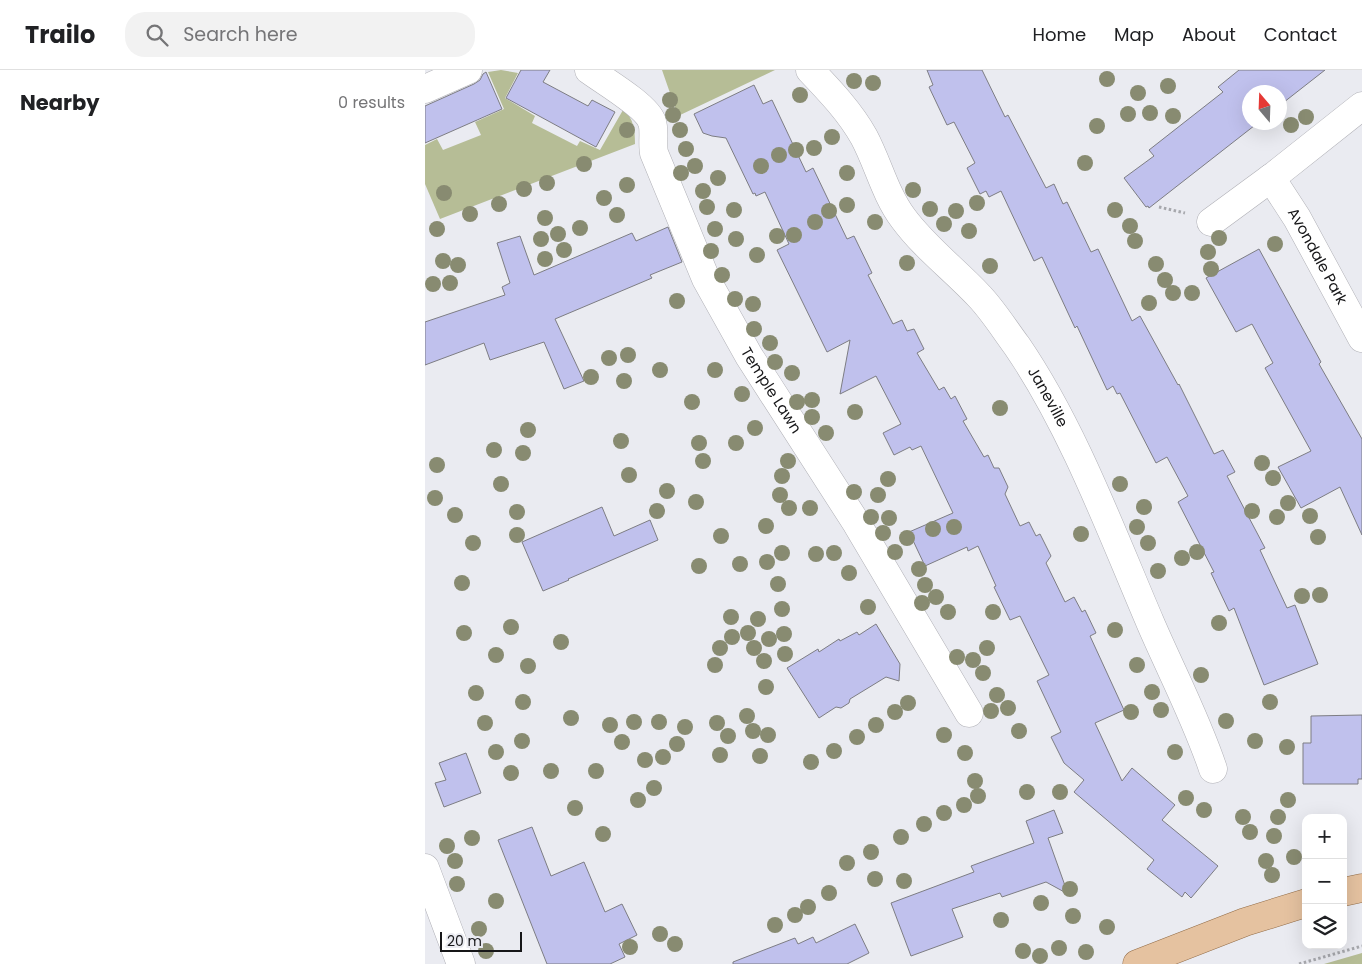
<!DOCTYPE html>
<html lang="en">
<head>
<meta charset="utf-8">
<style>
  body { margin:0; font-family:Poppins,sans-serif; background:#f2f2f2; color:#202124 }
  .controls { position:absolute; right:15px; bottom:15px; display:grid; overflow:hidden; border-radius:10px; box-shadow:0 5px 20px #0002 }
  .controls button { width:45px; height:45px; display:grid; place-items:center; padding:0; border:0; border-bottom:1px solid #e0e0e0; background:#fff; color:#202124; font:25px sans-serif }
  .compass { position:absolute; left:817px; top:15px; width:45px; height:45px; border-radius:50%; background:#fff; box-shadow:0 5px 20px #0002; rotate:341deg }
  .scale { position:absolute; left:15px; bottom:12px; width:82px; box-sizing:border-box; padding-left:5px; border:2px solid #161618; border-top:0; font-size:14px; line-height:18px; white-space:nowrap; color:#161618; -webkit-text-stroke:4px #eaebf1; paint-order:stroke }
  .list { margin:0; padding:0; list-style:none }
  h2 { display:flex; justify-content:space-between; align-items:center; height:65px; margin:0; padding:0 20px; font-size:21px }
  h2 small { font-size:16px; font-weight:400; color:#757577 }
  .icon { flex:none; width:28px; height:28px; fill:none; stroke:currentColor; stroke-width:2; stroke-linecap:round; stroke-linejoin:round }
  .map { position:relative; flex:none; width:937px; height:894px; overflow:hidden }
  header { display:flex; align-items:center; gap:30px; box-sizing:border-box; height:70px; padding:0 25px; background:#fff; border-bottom:1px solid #e0e0e0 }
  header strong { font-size:24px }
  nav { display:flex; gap:28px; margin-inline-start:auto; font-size:18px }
  .search { width:350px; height:45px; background:#f2f2f2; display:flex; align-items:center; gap:12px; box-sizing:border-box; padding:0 18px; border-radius:20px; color:#757577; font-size:19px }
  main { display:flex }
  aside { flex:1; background:#fff }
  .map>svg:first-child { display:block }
  .green { fill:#b6bd96 }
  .building { fill:#c0c1ed; stroke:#7d7d83 }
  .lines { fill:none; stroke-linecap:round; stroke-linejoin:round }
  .minor-casing { stroke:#b0b0b6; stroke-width:29 }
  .major-casing { stroke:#926c47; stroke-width:29 }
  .path { stroke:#a7a8ad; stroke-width:3; stroke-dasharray:2.5 2.5; stroke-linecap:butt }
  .minor { stroke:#fff; stroke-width:28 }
  .major { stroke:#e5c2a0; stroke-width:28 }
  .tree { fill:#888b71 }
  .labels { text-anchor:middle; stroke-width:4.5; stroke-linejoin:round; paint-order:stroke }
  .street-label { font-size:15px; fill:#161618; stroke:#eaebf1 }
</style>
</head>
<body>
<header>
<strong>Trailo</strong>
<div class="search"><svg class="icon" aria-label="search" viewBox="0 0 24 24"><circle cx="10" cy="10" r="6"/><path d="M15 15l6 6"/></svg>Search here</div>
<nav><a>Home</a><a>Map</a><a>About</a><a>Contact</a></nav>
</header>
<main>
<aside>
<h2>Nearby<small>0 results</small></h2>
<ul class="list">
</ul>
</aside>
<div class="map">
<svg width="937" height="894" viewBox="0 0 937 894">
  <rect width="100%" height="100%" fill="#eaebf1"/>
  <path class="green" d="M76,0L93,3L80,28L110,46L107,53L152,76L155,71L175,80L198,40C209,48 210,61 210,74L15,149L0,114V75L12,69L18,80L56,65L50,52L79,39L63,2Z
    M237,0H350L253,46Z
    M937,883V894H899Z"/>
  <path class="building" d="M96,0H125L118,12L163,36L167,30L190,42L171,77L81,28Z
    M502,0H557L580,47L583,45L621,118L629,114L638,134L642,132L666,182L673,179L707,251L715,246L753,315L754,314L789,384L798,380L810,402L802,406L840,478L835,480L862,538L870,535L893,594L839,615L809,538L804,541L786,503L789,502L753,432L763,426L742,387L731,393L695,323L692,324L688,316L682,320L652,256L650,258L617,187L609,191L576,121L564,127L561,121L555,124L542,98L550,93L529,52L522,55L504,17L508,15Z
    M814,0H900L854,36V22H824V52H834L724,138L723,136L721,137L699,108L729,86L724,80L798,22L793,17Z
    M61,2L77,39L0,73V36L49,14L55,10L58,4Z
    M329,15L338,34L347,30L381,102L388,98L422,169L429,166L447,203L443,205L468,254L477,250L482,261L489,259L499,279L492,283L514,320L519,317L526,329L530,326L542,349L538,351L559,387L563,385L569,398H574L583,417L580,424L595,456L604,452L611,466L615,464L626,486L621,493L640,532L649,527L657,542L660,540L671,563L665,566L699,640L670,653L697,711L707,698L750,735L737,750L793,796L766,828L760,822L757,827L722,799L729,790L649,722L659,710L639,693L626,667L636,662L612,611L624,605L595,546L585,550L569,517L571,516L553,476L543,481L542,477L500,496L484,462L528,443L496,376L487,380L485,377L469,385L458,363L476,354L451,306L415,324L425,270L402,282L352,180L364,174L340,122L331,126L330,123L328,124L301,68L287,66L278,63L269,44Z
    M243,157L257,192L225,205L227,208L130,249L159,311L139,319L119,272L65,290L59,273L0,295V252L80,225L77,217L85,213L72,173L95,166L109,205L207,163L211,171Z
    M834,179L896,292L894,294L937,369V465L915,417L876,438L853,397L886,381L840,298L848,293L827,254L811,262L781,208Z
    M177,437L189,466L225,450L233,470L143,509L144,510L118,521L97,472Z
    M451,554L475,594L474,611L461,607L425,629L424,633L416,638L411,637L394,648L362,598L393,579L394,582L414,569L415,571L432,562L434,565Z
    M937,645V709H933V714H878V673H886V646Z
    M41,683L56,723L19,737L10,713L21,710L14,693Z
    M629,740L638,763L623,768L643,824L621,812L577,827L575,823L527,839L538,867L486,886L466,833L549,802L546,796L609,773L601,751Z
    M107,757L126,806L159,792L180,842L197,834L212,865L194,874L200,887L185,894H122L73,770Z
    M430,854L444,883L422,894H308V892L370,868L373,874L388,867L391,873Z"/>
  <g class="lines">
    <defs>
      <g id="minor">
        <path id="s1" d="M164,0C179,11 222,36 227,52C230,60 227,74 229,83L281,209L324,286L432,454L544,643"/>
        <path id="s2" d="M385,0C405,21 425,42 439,67C453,93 460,124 478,148C500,178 530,200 555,227C569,242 580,260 592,276C648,358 686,461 725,552C746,601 771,648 788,699"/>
        <path d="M0,19L43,0"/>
        <path id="s3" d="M846,108L872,148L937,268"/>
        <path d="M786,152L850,105L937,36"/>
        <path d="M0,798L36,894"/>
      </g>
      <path id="major" d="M918,822L937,818
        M712,894L820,852L881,833"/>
    </defs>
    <use href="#minor" class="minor-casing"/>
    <use href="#major" class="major-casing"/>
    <path class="path" d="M734,137L760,143
      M874,894L937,876"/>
    <use href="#minor" class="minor"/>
    <use href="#major" class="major"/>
  </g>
  <g class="tree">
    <circle cx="682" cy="9" r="8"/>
    <circle cx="429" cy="11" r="8"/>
    <circle cx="448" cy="13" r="8"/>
    <circle cx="743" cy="16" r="8"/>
    <circle cx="713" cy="23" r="8"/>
    <circle cx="375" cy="25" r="8"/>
    <circle cx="245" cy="30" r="8"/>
    <circle cx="725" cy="43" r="8"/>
    <circle cx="703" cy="44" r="8"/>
    <circle cx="248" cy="45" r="8"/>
    <circle cx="748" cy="46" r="8"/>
    <circle cx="881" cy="47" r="8"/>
    <circle cx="866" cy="55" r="8"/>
    <circle cx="672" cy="56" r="8"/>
    <circle cx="202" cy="60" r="8"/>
    <circle cx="255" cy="60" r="8"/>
    <circle cx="407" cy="67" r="8"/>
    <circle cx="389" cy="78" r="8"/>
    <circle cx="261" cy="79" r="8"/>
    <circle cx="371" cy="80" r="8"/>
    <circle cx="354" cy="85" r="8"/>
    <circle cx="660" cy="93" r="8"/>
    <circle cx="159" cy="94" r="8"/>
    <circle cx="270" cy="96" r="8"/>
    <circle cx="336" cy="96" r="8"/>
    <circle cx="256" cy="103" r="8"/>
    <circle cx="422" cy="103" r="8"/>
    <circle cx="293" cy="108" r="8"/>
    <circle cx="122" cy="113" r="8"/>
    <circle cx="202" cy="115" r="8"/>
    <circle cx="99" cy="119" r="8"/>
    <circle cx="488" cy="120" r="8"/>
    <circle cx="278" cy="121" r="8"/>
    <circle cx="19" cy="123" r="8"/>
    <circle cx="179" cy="128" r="8"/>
    <circle cx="552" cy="133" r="8"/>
    <circle cx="74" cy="134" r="8"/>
    <circle cx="422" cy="135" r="8"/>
    <circle cx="282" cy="137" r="8"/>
    <circle cx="505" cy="139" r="8"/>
    <circle cx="309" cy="140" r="8"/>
    <circle cx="690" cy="140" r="8"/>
    <circle cx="404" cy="141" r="8"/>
    <circle cx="531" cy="141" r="8"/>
    <circle cx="45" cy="144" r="8"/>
    <circle cx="192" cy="145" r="8"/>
    <circle cx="120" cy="148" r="8"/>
    <circle cx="390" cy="152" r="8"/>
    <circle cx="450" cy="152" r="8"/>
    <circle cx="519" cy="154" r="8"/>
    <circle cx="705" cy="156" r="8"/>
    <circle cx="155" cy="158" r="8"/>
    <circle cx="12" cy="159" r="8"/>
    <circle cx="290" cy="159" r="8"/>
    <circle cx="544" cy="161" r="8"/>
    <circle cx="133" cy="164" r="8"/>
    <circle cx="369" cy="165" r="8"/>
    <circle cx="352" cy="166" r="8"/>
    <circle cx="794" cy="168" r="8"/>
    <circle cx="116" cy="169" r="8"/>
    <circle cx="311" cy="169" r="8"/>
    <circle cx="710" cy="171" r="8"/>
    <circle cx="850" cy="174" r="8"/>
    <circle cx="139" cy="180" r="8"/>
    <circle cx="286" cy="181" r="8"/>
    <circle cx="783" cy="182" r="8"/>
    <circle cx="332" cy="185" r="8"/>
    <circle cx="120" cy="189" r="8"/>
    <circle cx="18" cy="191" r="8"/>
    <circle cx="482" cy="193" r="8"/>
    <circle cx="731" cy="194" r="8"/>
    <circle cx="33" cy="195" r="8"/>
    <circle cx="565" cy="196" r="8"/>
    <circle cx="786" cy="199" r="8"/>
    <circle cx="297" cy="205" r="8"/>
    <circle cx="740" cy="210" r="8"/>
    <circle cx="25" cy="213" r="8"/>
    <circle cx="8" cy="214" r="8"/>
    <circle cx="748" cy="223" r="8"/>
    <circle cx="767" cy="223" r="8"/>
    <circle cx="310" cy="229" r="8"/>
    <circle cx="252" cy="231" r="8"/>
    <circle cx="724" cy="233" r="8"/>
    <circle cx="328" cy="234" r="8"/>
    <circle cx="329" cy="259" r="8"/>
    <circle cx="345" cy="273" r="8"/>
    <circle cx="203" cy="285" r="8"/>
    <circle cx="184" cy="288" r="8"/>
    <circle cx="350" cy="292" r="8"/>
    <circle cx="235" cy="300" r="8"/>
    <circle cx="290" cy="300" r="8"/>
    <circle cx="367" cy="303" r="8"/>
    <circle cx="166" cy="307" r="8"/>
    <circle cx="199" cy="311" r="8"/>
    <circle cx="317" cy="324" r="8"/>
    <circle cx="387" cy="330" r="8"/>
    <circle cx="267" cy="332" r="8"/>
    <circle cx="372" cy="332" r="8"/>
    <circle cx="575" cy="338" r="8"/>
    <circle cx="430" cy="342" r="8"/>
    <circle cx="387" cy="347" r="8"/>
    <circle cx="330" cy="358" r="8"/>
    <circle cx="103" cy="360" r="8"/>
    <circle cx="401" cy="363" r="8"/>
    <circle cx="196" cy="371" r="8"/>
    <circle cx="274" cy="373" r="8"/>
    <circle cx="311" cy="373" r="8"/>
    <circle cx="69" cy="380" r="8"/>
    <circle cx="98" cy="383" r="8"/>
    <circle cx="278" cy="391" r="8"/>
    <circle cx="363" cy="391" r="8"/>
    <circle cx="837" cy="393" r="8"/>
    <circle cx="12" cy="395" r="8"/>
    <circle cx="204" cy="405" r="8"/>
    <circle cx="357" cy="406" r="8"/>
    <circle cx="848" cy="408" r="8"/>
    <circle cx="463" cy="409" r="8"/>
    <circle cx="76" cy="414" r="8"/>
    <circle cx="695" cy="414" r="8"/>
    <circle cx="242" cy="421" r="8"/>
    <circle cx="429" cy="422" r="8"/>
    <circle cx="355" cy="425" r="8"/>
    <circle cx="453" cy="425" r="8"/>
    <circle cx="10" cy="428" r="8"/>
    <circle cx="271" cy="432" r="8"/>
    <circle cx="863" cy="433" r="8"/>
    <circle cx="719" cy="437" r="8"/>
    <circle cx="364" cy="438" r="8"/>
    <circle cx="385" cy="438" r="8"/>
    <circle cx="232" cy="441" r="8"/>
    <circle cx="827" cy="441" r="8"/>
    <circle cx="92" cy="442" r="8"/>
    <circle cx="30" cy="445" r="8"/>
    <circle cx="885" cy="446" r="8"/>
    <circle cx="446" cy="447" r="8"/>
    <circle cx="852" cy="447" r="8"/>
    <circle cx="464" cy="448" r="8"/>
    <circle cx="341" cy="456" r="8"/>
    <circle cx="529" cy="457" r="8"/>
    <circle cx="712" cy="457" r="8"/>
    <circle cx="508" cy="459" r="8"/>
    <circle cx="458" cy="463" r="8"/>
    <circle cx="656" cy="464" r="8"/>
    <circle cx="92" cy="465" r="8"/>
    <circle cx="296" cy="466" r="8"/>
    <circle cx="893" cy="467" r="8"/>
    <circle cx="482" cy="468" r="8"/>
    <circle cx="48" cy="473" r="8"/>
    <circle cx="723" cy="473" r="8"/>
    <circle cx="470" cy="482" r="8"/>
    <circle cx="772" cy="482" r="8"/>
    <circle cx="357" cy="483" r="8"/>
    <circle cx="409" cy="483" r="8"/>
    <circle cx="391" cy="484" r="8"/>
    <circle cx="757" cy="488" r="8"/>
    <circle cx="342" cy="492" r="8"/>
    <circle cx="315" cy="494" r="8"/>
    <circle cx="274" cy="496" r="8"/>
    <circle cx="494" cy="499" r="8"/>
    <circle cx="733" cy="501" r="8"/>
    <circle cx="424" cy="503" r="8"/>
    <circle cx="37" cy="513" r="8"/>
    <circle cx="353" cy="514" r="8"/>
    <circle cx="500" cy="515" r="8"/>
    <circle cx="895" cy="525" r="8"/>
    <circle cx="877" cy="526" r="8"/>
    <circle cx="511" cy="527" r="8"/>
    <circle cx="497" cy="533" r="8"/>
    <circle cx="443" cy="537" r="8"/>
    <circle cx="357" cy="539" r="8"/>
    <circle cx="523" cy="542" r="8"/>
    <circle cx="568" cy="542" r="8"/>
    <circle cx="306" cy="547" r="8"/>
    <circle cx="333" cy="549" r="8"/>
    <circle cx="794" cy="553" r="8"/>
    <circle cx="86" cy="557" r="8"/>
    <circle cx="690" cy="560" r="8"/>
    <circle cx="39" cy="563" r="8"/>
    <circle cx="323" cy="563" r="8"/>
    <circle cx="359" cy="564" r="8"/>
    <circle cx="307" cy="567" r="8"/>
    <circle cx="344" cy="569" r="8"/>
    <circle cx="136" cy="572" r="8"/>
    <circle cx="295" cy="578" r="8"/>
    <circle cx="329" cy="578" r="8"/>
    <circle cx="562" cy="578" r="8"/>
    <circle cx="360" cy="584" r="8"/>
    <circle cx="71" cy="585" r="8"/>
    <circle cx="532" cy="587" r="8"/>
    <circle cx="548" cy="590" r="8"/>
    <circle cx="339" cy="591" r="8"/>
    <circle cx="290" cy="595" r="8"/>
    <circle cx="712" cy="595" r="8"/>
    <circle cx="103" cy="596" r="8"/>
    <circle cx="558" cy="603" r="8"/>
    <circle cx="776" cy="605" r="8"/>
    <circle cx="341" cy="617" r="8"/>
    <circle cx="727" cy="622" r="8"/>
    <circle cx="51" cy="623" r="8"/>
    <circle cx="572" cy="625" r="8"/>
    <circle cx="98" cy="632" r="8"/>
    <circle cx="845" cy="632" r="8"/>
    <circle cx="483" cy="633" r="8"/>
    <circle cx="583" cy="638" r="8"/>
    <circle cx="736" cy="640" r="8"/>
    <circle cx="566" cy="641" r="8"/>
    <circle cx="470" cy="642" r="8"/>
    <circle cx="706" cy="642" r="8"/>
    <circle cx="322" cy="646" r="8"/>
    <circle cx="146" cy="648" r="8"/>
    <circle cx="801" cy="651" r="8"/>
    <circle cx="209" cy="652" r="8"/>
    <circle cx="234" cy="652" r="8"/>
    <circle cx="60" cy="653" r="8"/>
    <circle cx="292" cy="653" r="8"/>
    <circle cx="185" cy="655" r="8"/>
    <circle cx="451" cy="655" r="8"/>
    <circle cx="260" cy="657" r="8"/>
    <circle cx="328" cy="661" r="8"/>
    <circle cx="594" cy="661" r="8"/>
    <circle cx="343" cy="665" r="8"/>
    <circle cx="519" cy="665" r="8"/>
    <circle cx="303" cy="666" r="8"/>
    <circle cx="432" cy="667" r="8"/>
    <circle cx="97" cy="671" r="8"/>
    <circle cx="830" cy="671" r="8"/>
    <circle cx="197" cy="672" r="8"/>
    <circle cx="252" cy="674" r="8"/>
    <circle cx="862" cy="677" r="8"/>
    <circle cx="409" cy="681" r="8"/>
    <circle cx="71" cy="682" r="8"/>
    <circle cx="750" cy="682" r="8"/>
    <circle cx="540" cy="683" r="8"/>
    <circle cx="295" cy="685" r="8"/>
    <circle cx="335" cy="686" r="8"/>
    <circle cx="238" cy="687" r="8"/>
    <circle cx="220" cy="690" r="8"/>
    <circle cx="386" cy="692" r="8"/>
    <circle cx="126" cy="701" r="8"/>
    <circle cx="171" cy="701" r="8"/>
    <circle cx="86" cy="703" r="8"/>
    <circle cx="550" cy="711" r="8"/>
    <circle cx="229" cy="718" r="8"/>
    <circle cx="602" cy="722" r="8"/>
    <circle cx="635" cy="722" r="8"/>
    <circle cx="553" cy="726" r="8"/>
    <circle cx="761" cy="728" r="8"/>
    <circle cx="213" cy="730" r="8"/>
    <circle cx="863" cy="730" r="8"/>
    <circle cx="539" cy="735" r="8"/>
    <circle cx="150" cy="738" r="8"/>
    <circle cx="779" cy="740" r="8"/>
    <circle cx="519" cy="743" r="8"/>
    <circle cx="818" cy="747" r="8"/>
    <circle cx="853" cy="747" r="8"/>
    <circle cx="499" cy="754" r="8"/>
    <circle cx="825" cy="762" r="8"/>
    <circle cx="178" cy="764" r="8"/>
    <circle cx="849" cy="766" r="8"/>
    <circle cx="476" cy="767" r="8"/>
    <circle cx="47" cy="768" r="8"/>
    <circle cx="22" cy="776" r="8"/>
    <circle cx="446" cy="782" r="8"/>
    <circle cx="869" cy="787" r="8"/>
    <circle cx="30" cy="791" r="8"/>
    <circle cx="841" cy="791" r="8"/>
    <circle cx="422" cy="793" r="8"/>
    <circle cx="847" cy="805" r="8"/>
    <circle cx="450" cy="809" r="8"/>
    <circle cx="479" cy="811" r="8"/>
    <circle cx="32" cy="814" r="8"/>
    <circle cx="645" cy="819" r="8"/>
    <circle cx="404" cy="823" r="8"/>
    <circle cx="71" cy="831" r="8"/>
    <circle cx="616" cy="833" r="8"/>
    <circle cx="383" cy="837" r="8"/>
    <circle cx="370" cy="845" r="8"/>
    <circle cx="648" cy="846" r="8"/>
    <circle cx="576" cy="850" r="8"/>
    <circle cx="350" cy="855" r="8"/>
    <circle cx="682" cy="857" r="8"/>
    <circle cx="54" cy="859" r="8"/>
    <circle cx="235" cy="864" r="8"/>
    <circle cx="250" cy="874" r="8"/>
    <circle cx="205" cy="877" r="8"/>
    <circle cx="634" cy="878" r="8"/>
    <circle cx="61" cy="881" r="8"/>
    <circle cx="598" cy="881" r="8"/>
    <circle cx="661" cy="882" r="8"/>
    <circle cx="615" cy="886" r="8"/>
  </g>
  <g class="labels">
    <g class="street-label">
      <text dy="5" stroke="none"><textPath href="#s3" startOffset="91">Avondale Park</textPath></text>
      <text dy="5" stroke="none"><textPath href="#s1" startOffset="379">Temple Lawn</textPath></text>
      <text dy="5" stroke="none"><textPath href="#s2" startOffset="408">Janeville</textPath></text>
    </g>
  </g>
</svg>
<div class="controls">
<button>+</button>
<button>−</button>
<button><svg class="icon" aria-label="layers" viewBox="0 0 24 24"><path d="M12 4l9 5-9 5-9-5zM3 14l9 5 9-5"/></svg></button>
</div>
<svg class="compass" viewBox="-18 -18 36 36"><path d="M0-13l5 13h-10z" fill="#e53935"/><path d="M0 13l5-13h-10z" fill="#757577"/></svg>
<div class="scale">20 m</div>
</div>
</main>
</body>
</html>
